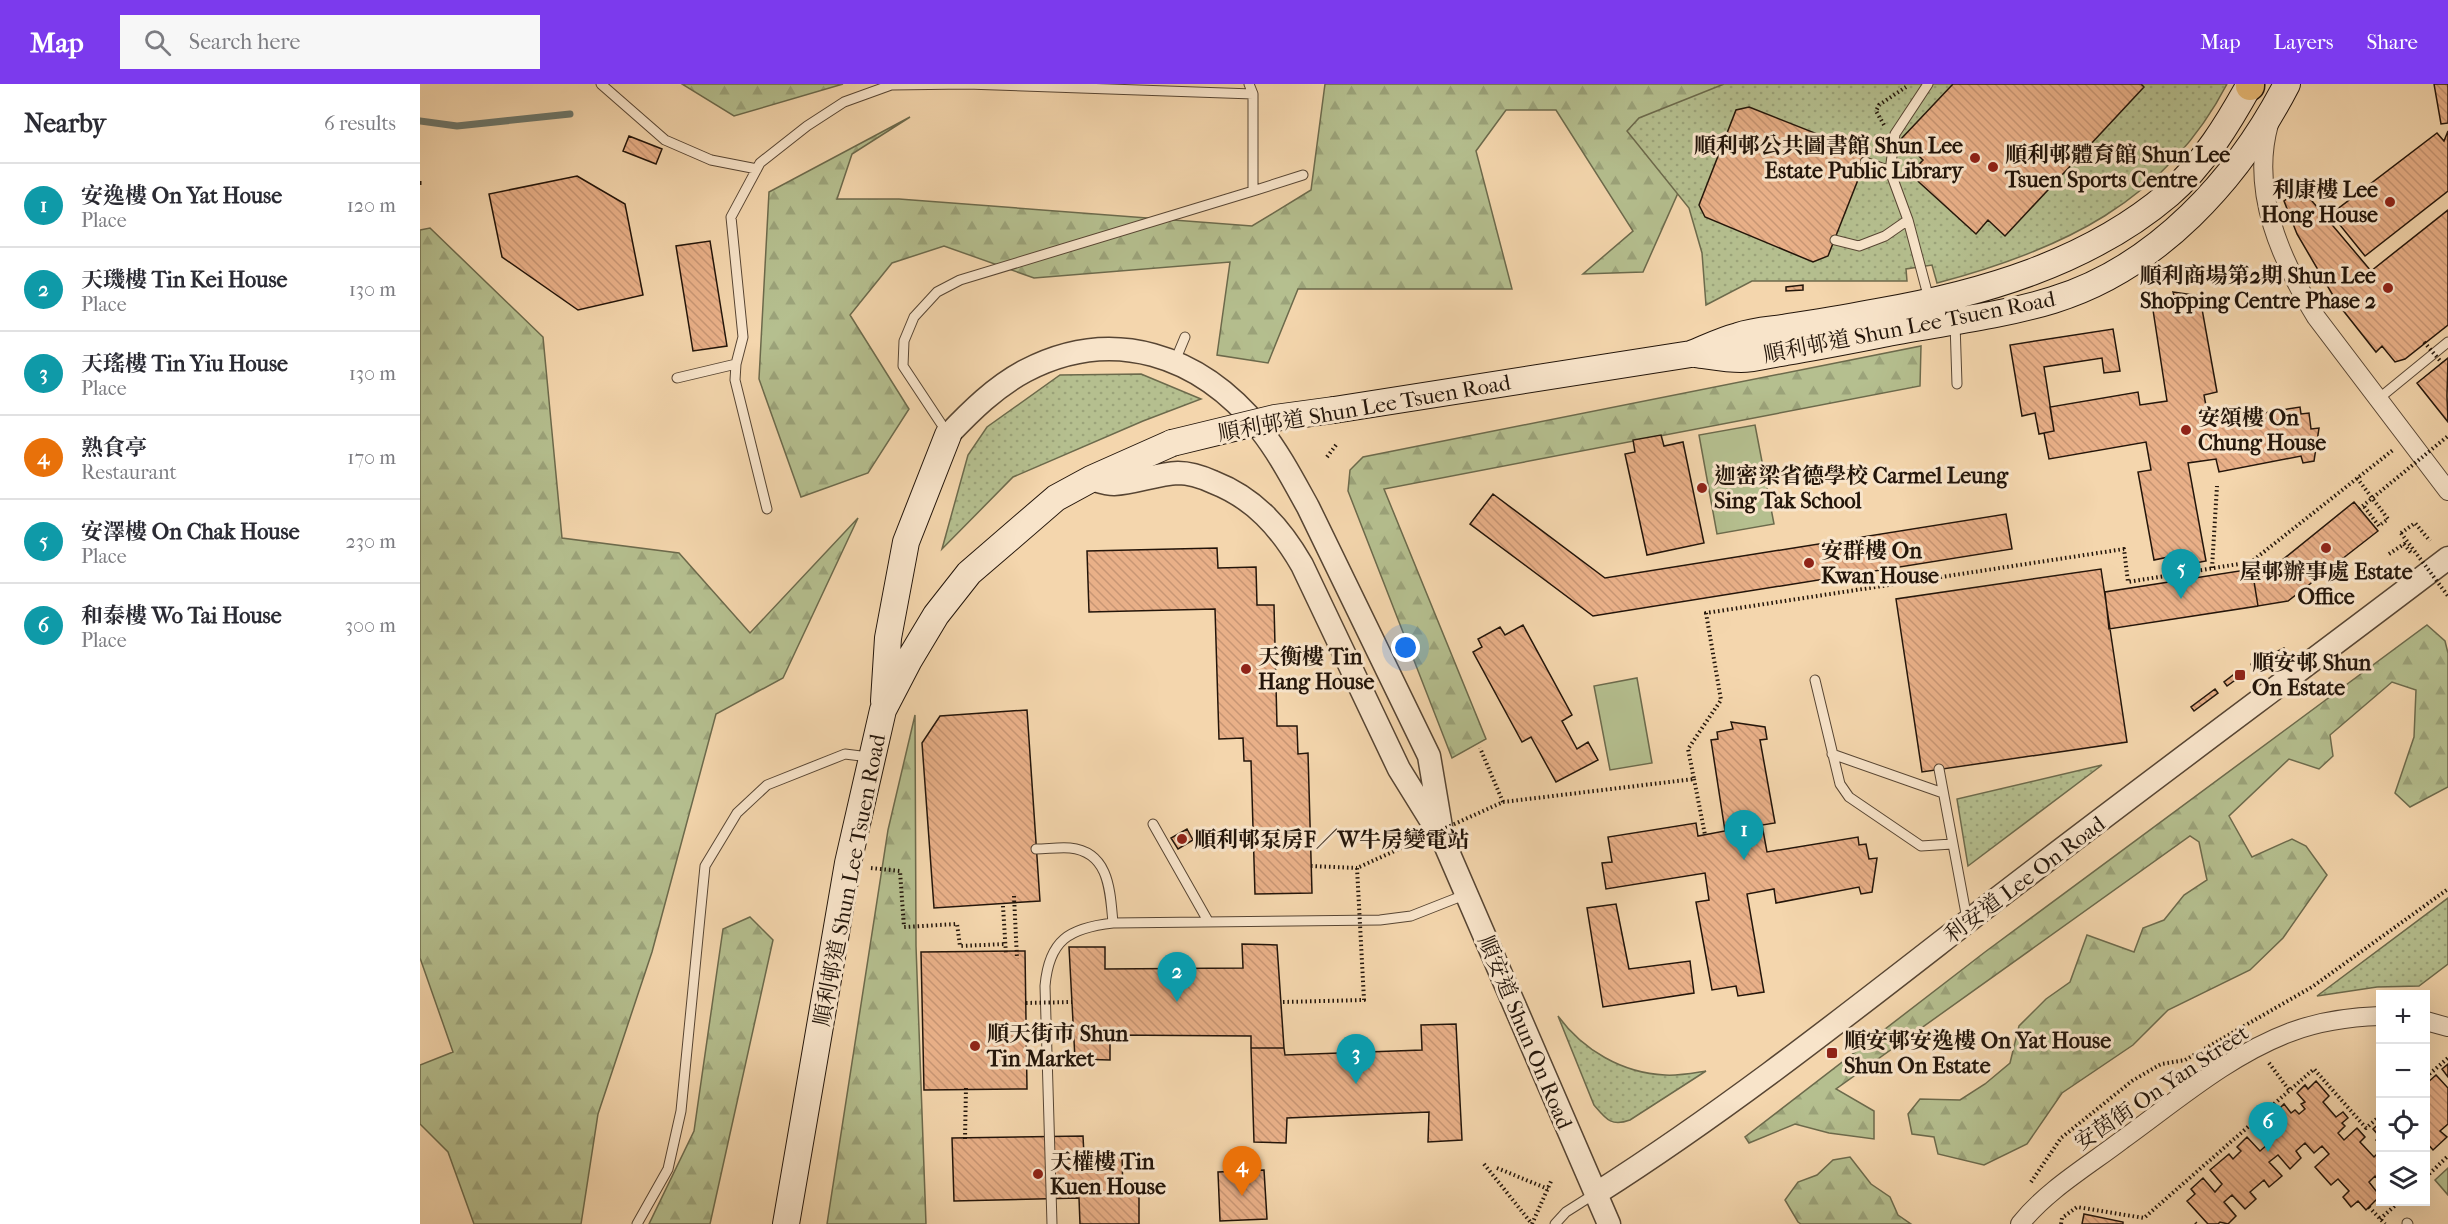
<!DOCTYPE html>
<html lang="en">
<head>
<meta charset="utf-8">
<style>
  body { margin:0; font-family:"IM FELL French Canon","Noto Serif TC",serif; background:#f7f7f7; color:#2b2b33 }
  .controls { position:absolute; right:18px; bottom:18px; display:grid; overflow:hidden; border-radius:0px; box-shadow:0 6px 24px #0002 }
  .controls button { width:54px; height:54px; display:grid; place-items:center; padding:0; border:0; border-bottom:2px solid #e1e1e2; background:#fff; color:#2b2b33; font:30px sans-serif }
  .you { position:absolute; left:986px; top:564px; width:21px; height:21px; margin:-15px; border:4px solid #fff; border-radius:50%; background:#1a73e8; box-shadow:0 0 0 9px #1a73e833 }
  .badge { display:grid; place-items:center; width:39px; height:39px; border-radius:50%; background:#7c3aed; color:#fff; font-size:20px; font-weight:700 }
  .pin { position:absolute; translate:-50% -50px; filter:drop-shadow(0 2px 3px #0008) }
  .pin::after { content:''; position:absolute; top:32px; width:21px; height:18px; background:inherit; clip-path:polygon(0 0,100% 0,50% 100%) }
  .list { margin:0; padding:0; list-style:none }
  h2 { display:flex; justify-content:space-between; align-items:center; height:78px; margin:0; padding:0 24px; font-size:26px }
  h2 small { font-size:20px; font-weight:400; color:#7c7c81 }
  .list li { display:grid; grid-template-columns:39px 1fr auto; gap:18px; align-items:center; box-sizing:border-box; height:84px; padding:0 24px; border-top:2px solid #e1e1e2 }
  .list b { display:block; font-size:22px; white-space:nowrap }
  .list p { margin:0; font-size:20px; white-space:nowrap; color:#7c7c81 }
  .list em { font-size:20px; font-style:normal; color:#7c7c81 }
  .icon { flex:none; width:33px; height:33px; fill:none; stroke:currentColor; stroke-width:2; stroke-linecap:round; stroke-linejoin:round }
  .map { position:relative; flex:none; width:2028px; height:1140px; overflow:hidden }
  header { display:flex; align-items:center; gap:36px; box-sizing:border-box; height:84px; padding:0 30px; background:#7c3aed; color:#fff }
  header strong { font-size:28px }
  nav { display:flex; gap:33px; margin-inline-start:auto; font-size:21px }
  .search { width:420px; height:54px; background:#f7f7f7; display:flex; align-items:center; gap:15px; box-sizing:border-box; padding:0 21px; border-radius:0px; color:#7c7c81; font-size:22px }
  main { display:flex }
  aside { flex:1; background:#fff }
  .map>svg:first-child { display:block }
  .grass { fill:#b5bf8f; stroke:#6c6a4c; stroke-width:1.5 }
  .forest { fill:url(#forest-firs); stroke:#6c6a4c; stroke-width:1.5 }
  .park { fill:url(#park-dots); stroke:#6c6a4c; stroke-width:1.5 }
  .lines { fill:none; stroke-linecap:round; stroke-linejoin:round }
  .stream { stroke:#6c776c; stroke-width:7 }
  .building { fill:url(#building-back-hatch); stroke:#23150a; stroke-width:1.5 }
  .service-casing { stroke:#574533; stroke-width:11 }
  .minor-casing { stroke:#574533; stroke-width:20 }
  .tertiary-casing { stroke:#574533; stroke-width:25 }
  .secondary-casing { stroke:#23150a; stroke-width:28 }
  .primary-casing { stroke:#23150a; stroke-width:31 }
  .path { stroke:#23150a; stroke-width:4; stroke-dasharray:1.5 3; stroke-linecap:butt }
  .service { stroke:#f8e4ca; stroke-width:9 }
  .minor { stroke:#f8e4ca; stroke-width:18 }
  .tertiary { stroke:#f8e4ca; stroke-width:22 }
  .secondary { stroke:#f8e4ca; stroke-width:26 }
  .primary { stroke:#eabb76; stroke-width:28 }
  .secondary-bridge-casing { stroke:#23150a; stroke-width:28; stroke-linecap:butt }
  .path-bridge { stroke:#23150a; stroke-width:4; stroke-dasharray:1.5 3; stroke-linecap:butt }
  .secondary-bridge { stroke:#f8e4ca; stroke-width:26 }
  .poi-dot { fill:#8f2418; stroke:#f8e4ca; stroke-width:2 }
  .labels { text-anchor:middle; stroke-width:6; stroke-linejoin:round; paint-order:stroke }
  .poi-label { font-size:22px; font-weight:bold; fill:#23150a; stroke:#f8e4ca; text-anchor:start }
  .street-label { font-size:22px; fill:#23150a; stroke:#f8e4ca }
</style>
</head>
<body>
<header>
<strong>Map</strong>
<div class="search"><svg class="icon" aria-label="search" viewBox="0 0 24 24"><circle cx="10" cy="10" r="6"/><path d="M15 15l6 6"/></svg>Search here</div>
<nav><a>Map</a><a>Layers</a><a>Share</a></nav>
</header>
<main>
<aside>
<h2>Nearby<small>6 results</small></h2>
<ul class="list">
<li><span class="badge" style="background:#0f9aa8">1</span><div><b>安逸樓 On Yat House</b><p>Place</p></div><em>120 m</em></li>
<li><span class="badge" style="background:#0f9aa8">2</span><div><b>天璣樓 Tin Kei House</b><p>Place</p></div><em>130 m</em></li>
<li><span class="badge" style="background:#0f9aa8">3</span><div><b>天瑤樓 Tin Yiu House</b><p>Place</p></div><em>130 m</em></li>
<li><span class="badge" style="background:#e8710a">4</span><div><b>熟食亭</b><p>Restaurant</p></div><em>170 m</em></li>
<li><span class="badge" style="background:#0f9aa8">5</span><div><b>安澤樓 On Chak House</b><p>Place</p></div><em>230 m</em></li>
<li><span class="badge" style="background:#0f9aa8">6</span><div><b>和泰樓 Wo Tai House</b><p>Place</p></div><em>300 m</em></li>
</ul>
</aside>
<div class="map">
<svg width="2028" height="1140" viewBox="0 0 2028 1140">
  <defs>
    <pattern id="forest-firs" width="22" height="20" patternUnits="userSpaceOnUse" patternTransform="scale(1.5)"><rect width="22" height="20" fill="#b5bf8f"/><path d="M5 1l3.5 6h-7zM16 11l3.5 6h-7z" fill="#9ba37a"/></pattern>
    <pattern id="park-dots" width="8" height="8" patternUnits="userSpaceOnUse" patternTransform="scale(1.5)"><rect width="8" height="8" fill="#b5bf8f"/><path d="M2 2h.1M6 6h.1" fill="none" stroke="#9ba37a" stroke-width="1.8" stroke-linecap="round"/></pattern>
    <pattern id="building-back-hatch" width="6" height="6" patternUnits="userSpaceOnUse" patternTransform="scale(1.5)"><rect width="6" height="6" fill="#e9b088"/><path d="M-1 5l2 2M0 0l6 6M5-1l2 2" fill="none" stroke="#c89674"/></pattern>
  </defs>
  <rect width="100%" height="100%" fill="#f4d6ad"/>
  <filter id="stains"><feTurbulence type="fractalNoise" baseFrequency=".00333" numOctaves="4"/><feColorMatrix values="0 0 0 0 .2 0 0 0 0 .09 0 0 0 0 .02 0 0 0 .5 -.17"/></filter>
  <radialGradient id="worn" r=".72"><stop offset=".6" stop-color="#630" stop-opacity="0"/><stop offset="1" stop-color="#630" stop-opacity=".3"/></radialGradient>
  <path class="grass" d="M1335,341L1354,440L1297,450L1279,351Z
    M1217,594L1232,679L1190,686L1174,602Z
    M2028,1084V1111L2015,1096Z"/>
  <path class="forest" d="M262,0H423L314,32Z
    M905,0H1325L1278,64L1223,188L1163,190L1213,147L1136,26H1086L1056,67L1092,205H878L848,279L797,271L810,178L614,194L524,162L472,179L430,231L489,325L448,389L381,413L339,295L349,108L490,33L432,70L417,115H479L832,142L891,106Z
    M10,144L123,253L142,454L259,469L330,549L438,434L363,594L296,630L232,868L178,1030L161,1140H54L28,1068L0,1040V981L33,968L0,874V146Z
    M1501,262L1500,302L964,405L1066,655L1032,674L928,407L930,386L943,373Z
    M2007,541L2025,557L2028,569V703L1990,723L1975,709L1994,653L1996,606L1972,598L1910,651L1913,672L1899,685L1869,675L1809,732L1832,773L1872,755L1886,762L1907,791L1863,854L1830,886L1748,926L1713,961L1642,1009L1607,1060L1564,1081L1518,1070L1514,1053L1492,1050L1488,1030L1500,1015L1540,1016L1565,1000L1590,979L1599,942L1626,915L1650,898L1667,851L1714,868L1723,844L1744,836L1764,811L1787,796L1779,758L1770,752L1416,1005L1454,1027V1055L1409,1049L1375,1040L1329,1059L1325,1053L1565,868Z
    M495,631L496,862L506,1140H407L468,746Z
    M330,833L353,856L290,1140H229L274,1047L303,845Z
    M1430,1073L1451,1100L1470,1113L1478,1131L1491,1140H1381L1378,1138L1365,1116L1378,1098L1397,1091L1413,1076Z"/>
  <path class="park" d="M1304,0H1807C1746,118 1639,167 1517,199L1512,181L1486,185L1487,197H1332L1286,221L1282,169L1269,124L1207,47L1219,34Z
    M721,290L781,315L723,337L593,393L522,465L548,371L567,343L640,291Z
    M1682,681L1548,782L1537,715Z
    M2028,814V880L1999,902L1957,903L1897,912Z
    M1138,932C1163,966 1202,989 1245,991C1258,992 1273,989 1286,987L1210,1036C1191,1043 1186,1035 1174,1021Z"/>
  <g class="lines">
    <path class="stream" d="M0,37L37,42L150,30"/>
  </g>
  <path class="building" d="M1533,0H1721L1724,3L1585,152L1568,136L1556,150L1490,90L1503,76L1481,55Z
    M2014,0H2028V39L2021,40Z
    M1329,23L1438,66L1445,78L1408,172L1393,178L1285,133L1279,121L1316,26Z
    M2028,47V107L1945,172L1911,130L2017,49L2024,57Z
    M209,52L242,65L236,80L203,67Z
    M157,92L205,120L223,211L158,226L82,173L69,110Z
    M1881,104L1951,187L2028,126V241L1985,275L1975,278L1962,262L1956,268L1918,220L1877,150L1864,117Z
    M290,157L307,262L273,267L256,162Z
    M1383,201V206L1366,207V203Z
    M1753,208L1787,213L1789,224L1782,225L1797,308L1784,311L1789,338L1880,323L1881,330L1889,329L1891,345L1899,344L1894,377L1883,379L1881,372L1799,388L1796,375L1768,379L1786,477L1760,482L1758,471L1734,476L1718,388L1731,386L1726,358L1629,375L1624,349L1634,347L1630,323L1718,308L1720,321L1747,317L1733,226L1740,225L1739,217L1755,215Z
    M1693,245L1700,287L1684,289L1682,274L1624,283L1634,347L1619,350L1615,329L1602,332L1590,261Z
    M2028,274L2027,312L2028,338L1997,299Z
    M1241,351L1244,362L1263,358L1284,459L1227,471L1205,370L1215,368L1213,356Z
    M1073,410L1185,494L1586,430L1592,465L1173,532L1050,440Z
    M1934,418L1958,447L1868,517L1838,522L1832,485L1856,481Z
    M797,464L798,484L836,483L837,521H854L857,642H877L878,670L888,669L892,809L835,810L831,677H824L823,654L799,655L795,525L669,528L667,467Z
    M1681,485L1707,658L1502,688L1476,515Z
    M1832,485L1838,522L1689,545L1685,508Z
    M1103,541L1152,631L1142,637L1157,665L1168,658L1178,676L1136,698L1111,653L1102,658L1053,568L1062,563L1058,555L1080,543L1085,551Z
    M1864,564L1866,569L1833,585L1831,580Z
    M1817,588L1821,592L1807,602L1804,598Z
    M1795,605L1798,609L1774,627L1771,623Z
    M607,626L620,817L514,824L502,659L520,632Z
    M1311,638L1345,643L1347,655L1340,656L1355,739L1342,741L1347,768L1438,753L1439,761L1446,760L1449,775L1457,774L1452,808L1441,810L1439,803L1356,819L1354,805L1327,810L1344,908L1318,912L1316,902L1292,906L1276,818L1289,816L1285,789L1186,805L1182,779L1192,778L1188,753L1276,739L1278,752L1305,747L1291,656L1298,655L1297,648L1313,645Z
    M767,745L773,756L758,765L751,754Z
    M1196,820L1209,885L1270,877L1274,909L1183,923L1167,824Z
    M822,860L857,861L864,964H831V952L690,951V976L655,975L649,863H685V885L823,884Z
    M605,867L607,1005L504,1006L501,868Z
    M1036,940L1042,1056L1008,1058L1009,1028L867,1034L866,1059L834,1058L831,964H864L865,971L1002,966L1001,941Z
    M2028,980V993L2022,985Z
    M2016,991L2028,1004V1040L2020,1047L2027,1053L2013,1066L2006,1058V1000Z
    M1896,997L1909,1012L1903,1018L1916,1033L1923,1028L1928,1034L1922,1039L1925,1042L1918,1049L1924,1056L1937,1044L1945,1053L1940,1058L1954,1073L1960,1067V1098L1955,1092L1949,1098L1960,1112L1946,1126L1938,1117L1931,1123L1923,1113L1929,1107L1918,1095L1911,1101L1895,1083L1909,1070L1902,1062L1894,1069L1885,1059L1876,1067L1881,1074L1870,1085L1858,1071L1849,1078L1862,1092L1849,1103L1844,1096L1830,1108L1836,1115L1825,1125L1812,1111L1804,1118L1816,1132L1808,1140L1800,1138L1798,1140H1788L1767,1117L1775,1110L1771,1105L1783,1094L1795,1108L1802,1100L1790,1086L1809,1070L1813,1075L1821,1067L1817,1063L1827,1053L1840,1067L1848,1060L1836,1046L1848,1035L1852,1040L1860,1032L1856,1028L1864,1020L1871,1029L1875,1026L1879,1030L1885,1025L1881,1020L1885,1018L1877,1009L1885,1001L1888,1005Z
    M1960,1039V1060L1956,1056L1960,1053L1953,1045Z
    M663,1052L664,1071H702L703,1109H719V1140H660L659,1114L534,1117L532,1054Z
    M844,1086L847,1135L800,1137L798,1088Z
    M1664,1130L1703,1138V1140H1662Z"/>
  <g class="lines">
    <defs>
      <path id="service" d="M181,0L245,56L291,76L337,85
        M1508,0L1475,50L1470,87L1488,136L1509,215
        M1445,78L1470,87
        M833,107L883,91
        M1415,156L1439,162L1465,152L1488,136
        M1535,239L1537,300
        M755,277L765,253
        M316,280L315,296L347,425
        M257,294L316,280L323,253L311,133L340,79L387,42L424,18L471,1L547,0L833,10
        M1957,316L2028,258
        M528,350L483,282L484,257L494,233L517,208L540,196L833,107V10L829,0
        M1395,596L1420,700L1429,713L1501,762L1532,760
        M1412,670L1523,709
        M1519,685L1547,835
        M733,740L788,837
        M616,765C627,765 639,763 650,764C690,768 690,808 693,839
        M1987,1139L1988,1140
        M217,1140L248,1085L261,1027L285,782L317,729L347,701L425,670L449,673
        M632,1140L625,902C629,856 649,844 693,839L960,836L991,832L1047,810
        M1135,1140L1146,1128L1176,1109"/>
      <path id="minor" d="M1849,40C1830,108 1861,176 1896,233L2028,407
        M2006,937L2028,943
        M1600,1140C1627,1106 1668,1082 1702,1056C1755,1018 1809,971 1871,948C1900,937 1930,933 1960,932"/>
      <path id="tertiary" d="M528,351C551,327 575,303 605,287C693,241 780,271 840,345C859,369 873,396 888,423L1009,672L1021,743
        M671,395C678,397 687,400 694,400C715,399 736,390 758,389C770,389 782,393 793,398C834,414 860,443 882,481L979,685L1023,756L1189,1140
        M1177,1109C1306,1027 1426,932 1547,838C1705,715 1868,596 2028,474"/>
      <path id="secondary" d="M1276,270C1291,272 1306,275 1321,275C1336,275 1351,270 1366,268C1402,262 1437,255 1473,248C1526,238 1581,232 1633,216C1737,184 1818,95 1867,0
        M914,326L1271,270C1286,264 1302,256 1318,252C1332,247 1348,246 1363,244C1394,239 1426,234 1457,228C1561,210 1668,179 1749,110C1783,81 1809,38 1830,0
        M464,617L468,554L486,458L528,351
        M366,1140L428,779L463,626L489,576L516,531L549,489L636,414L671,395L752,359"/>
      <path id="primary" d="M1830,2V0"/>
    </defs>
    <use href="#service" class="service-casing"/>
    <use href="#minor" class="minor-casing"/>
    <use href="#tertiary" class="tertiary-casing"/>
    <use href="#secondary" class="secondary-casing"/>
    <use href="#primary" class="primary-casing"/>
    <path class="path" d="M1464,41L1456,27L1459,21L1486,3
      M0,99H4
      M907,373L916,361
      M1937,394L1968,435L1959,442L1943,421
      M1981,449L1995,439L2010,457
      M1969,470L1984,460L1992,470
      M1792,484L1797,402
      M1274,695L1285,751
      M1083,718L1274,695L1268,665L1301,616L1286,529L1704,465L1708,498L1831,478L1973,366
      M891,782L937,784
      M451,784L480,787L484,843L537,840L540,862L586,860
      M594,812L597,875
      M583,822L586,871
      M1849,979L1869,1006
      M2006,993L2028,974
      M545,1055L546,1002
      M1064,1080L1112,1140
      M1077,1084L1128,1105
      M2006,1093L2028,1072
      M1611,1098L1641,1054L1712,997L1741,980L1765,976L1892,903L2028,805
      M1949,1123L1965,1140
      M1960,1135L1979,1118
      M1775,1139L1776,1140
      M1112,1140L1132,1095
      M1641,1140L1642,1134L1657,1123L1724,1134L1894,985L1946,1044L1960,1032"/>
    <use href="#service" class="service"/>
    <use href="#minor" class="minor"/>
    <use href="#tertiary" class="tertiary"/>
    <use href="#secondary" class="secondary"/>
    <use href="#primary" class="primary"/>
    <defs>
      <path id="secondary-bridge" d="M752,359L855,334L914,326"/>
    </defs>
    <use href="#secondary-bridge" class="secondary-bridge-casing"/>
    <path class="path-bridge" d="M2004,258L2022,279
      M1939,425L2028,352
      M1981,449L2028,512
      M863,918L944,916L937,784L1083,718L1060,664
      M606,919L652,918"/>
    <use href="#secondary-bridge" class="secondary-bridge"/>
  </g>
  <g class="poi-dot">
    <circle cx="1555" cy="74" r="6"/>
    <circle cx="1573" cy="83" r="6"/>
    <circle cx="1970" cy="118" r="6"/>
    <circle cx="1968" cy="204" r="6"/>
    <circle cx="1766" cy="346" r="6"/>
    <circle cx="1282" cy="404" r="6"/>
    <circle cx="1906" cy="464" r="6"/>
    <circle cx="1389" cy="479" r="6"/>
    <circle cx="826" cy="585" r="6"/>
    <rect x="1814" y="585" width="12" height="12" rx="3"/>
    <circle cx="762" cy="755" r="6"/>
    <circle cx="555" cy="962" r="6"/>
    <rect x="1406" y="963" width="12" height="12" rx="3"/>
    <circle cx="618" cy="1090" r="6"/>
  </g>
  <g class="labels">
    <g class="poi-label">
      <text x="1543" y="69" text-anchor="end">順利邨公共圖書館 Shun Lee<tspan x="1543" dy="25">Estate Public Library</tspan></text>
      <text x="1585" y="78">順利邨體育館 Shun Lee<tspan x="1585" dy="25">Tsuen Sports Centre</tspan></text>
      <text x="1958" y="113" text-anchor="end">利康樓 Lee<tspan x="1958" dy="25">Hong House</tspan></text>
      <text x="1956" y="199" text-anchor="end">順利商場第2期 Shun Lee<tspan x="1956" dy="25">Shopping Centre Phase 2</tspan></text>
      <text x="1778" y="341">安頌樓 On<tspan x="1778" dy="25">Chung House</tspan></text>
      <text x="1294" y="399">迦密梁省德學校 Carmel Leung<tspan x="1294" dy="25">Sing Tak School</tspan></text>
      <text x="1401" y="474">安群樓 On<tspan x="1401" dy="25">Kwan House</tspan></text>
      <text x="1906" y="495" text-anchor="middle">屋邨辦事處 Estate<tspan x="1906" dy="25">Office</tspan></text>
      <text x="838" y="580">天衡樓 Tin<tspan x="838" dy="25">Hang House</tspan></text>
      <text x="1832" y="586">順安邨 Shun<tspan x="1832" dy="25">On Estate</tspan></text>
      <text x="774" y="763">順利邨泵房F／W牛房變電站</text>
      <text x="567" y="957">順天街市 Shun<tspan x="567" dy="25">Tin Market</tspan></text>
      <text x="1424" y="964">順安邨安逸樓 On Yat House<tspan x="1424" dy="25">Shun On Estate</tspan></text>
      <text x="630" y="1085">天權樓 Tin<tspan x="630" dy="25">Kuen House</tspan></text>
    </g>
    <g class="street-label">
      <text transform="translate(1489 242) rotate(-11)" y="8">順利邨道 Shun Lee Tsuen Road</text>
      <text transform="translate(944 323) rotate(-10)" y="8">順利邨道 Shun Lee Tsuen Road</text>
      <text transform="translate(1604 795) rotate(-37)" y="8">利安道 Lee On Road</text>
      <text transform="translate(429 796) rotate(-79)" y="8">順利邨道 Shun Lee Tsuen Road</text>
      <text transform="translate(1106 948) rotate(67)" y="8">順安道 Shun On Road</text>
      <text transform="translate(1741 1003) rotate(-34)" y="8">安茵街 On Yan Street</text>
    </g>
  </g>
  <rect width="100%" height="100%" filter="url(#stains)"/>
  <rect width="100%" height="100%" fill="url(#worn)"/>
</svg>
<div class="controls">
<button>+</button>
<button>−</button>
<button><svg class="icon" aria-label="locate" viewBox="0 0 24 24"><circle cx="12" cy="12" r="6"/><path d="M12 2v4M12 18v4M2 12h4M18 12h4"/></svg></button>
<button><svg class="icon" aria-label="layers" viewBox="0 0 24 24"><path d="M12 4l9 5-9 5-9-5zM3 14l9 5 9-5"/></svg></button>
</div>
<div class="you"></div>
<div class="pin badge" style="left:1324px;top:776px;background:#0f9aa8">1</div>
<div class="pin badge" style="left:757px;top:918px;background:#0f9aa8">2</div>
<div class="pin badge" style="left:936px;top:1000px;background:#0f9aa8">3</div>
<div class="pin badge" style="left:822px;top:1112px;background:#e8710a">4</div>
<div class="pin badge" style="left:1761px;top:515px;background:#0f9aa8">5</div>
<div class="pin badge" style="left:1848px;top:1068px;background:#0f9aa8">6</div>
</div>
</main>
</body>
</html>
